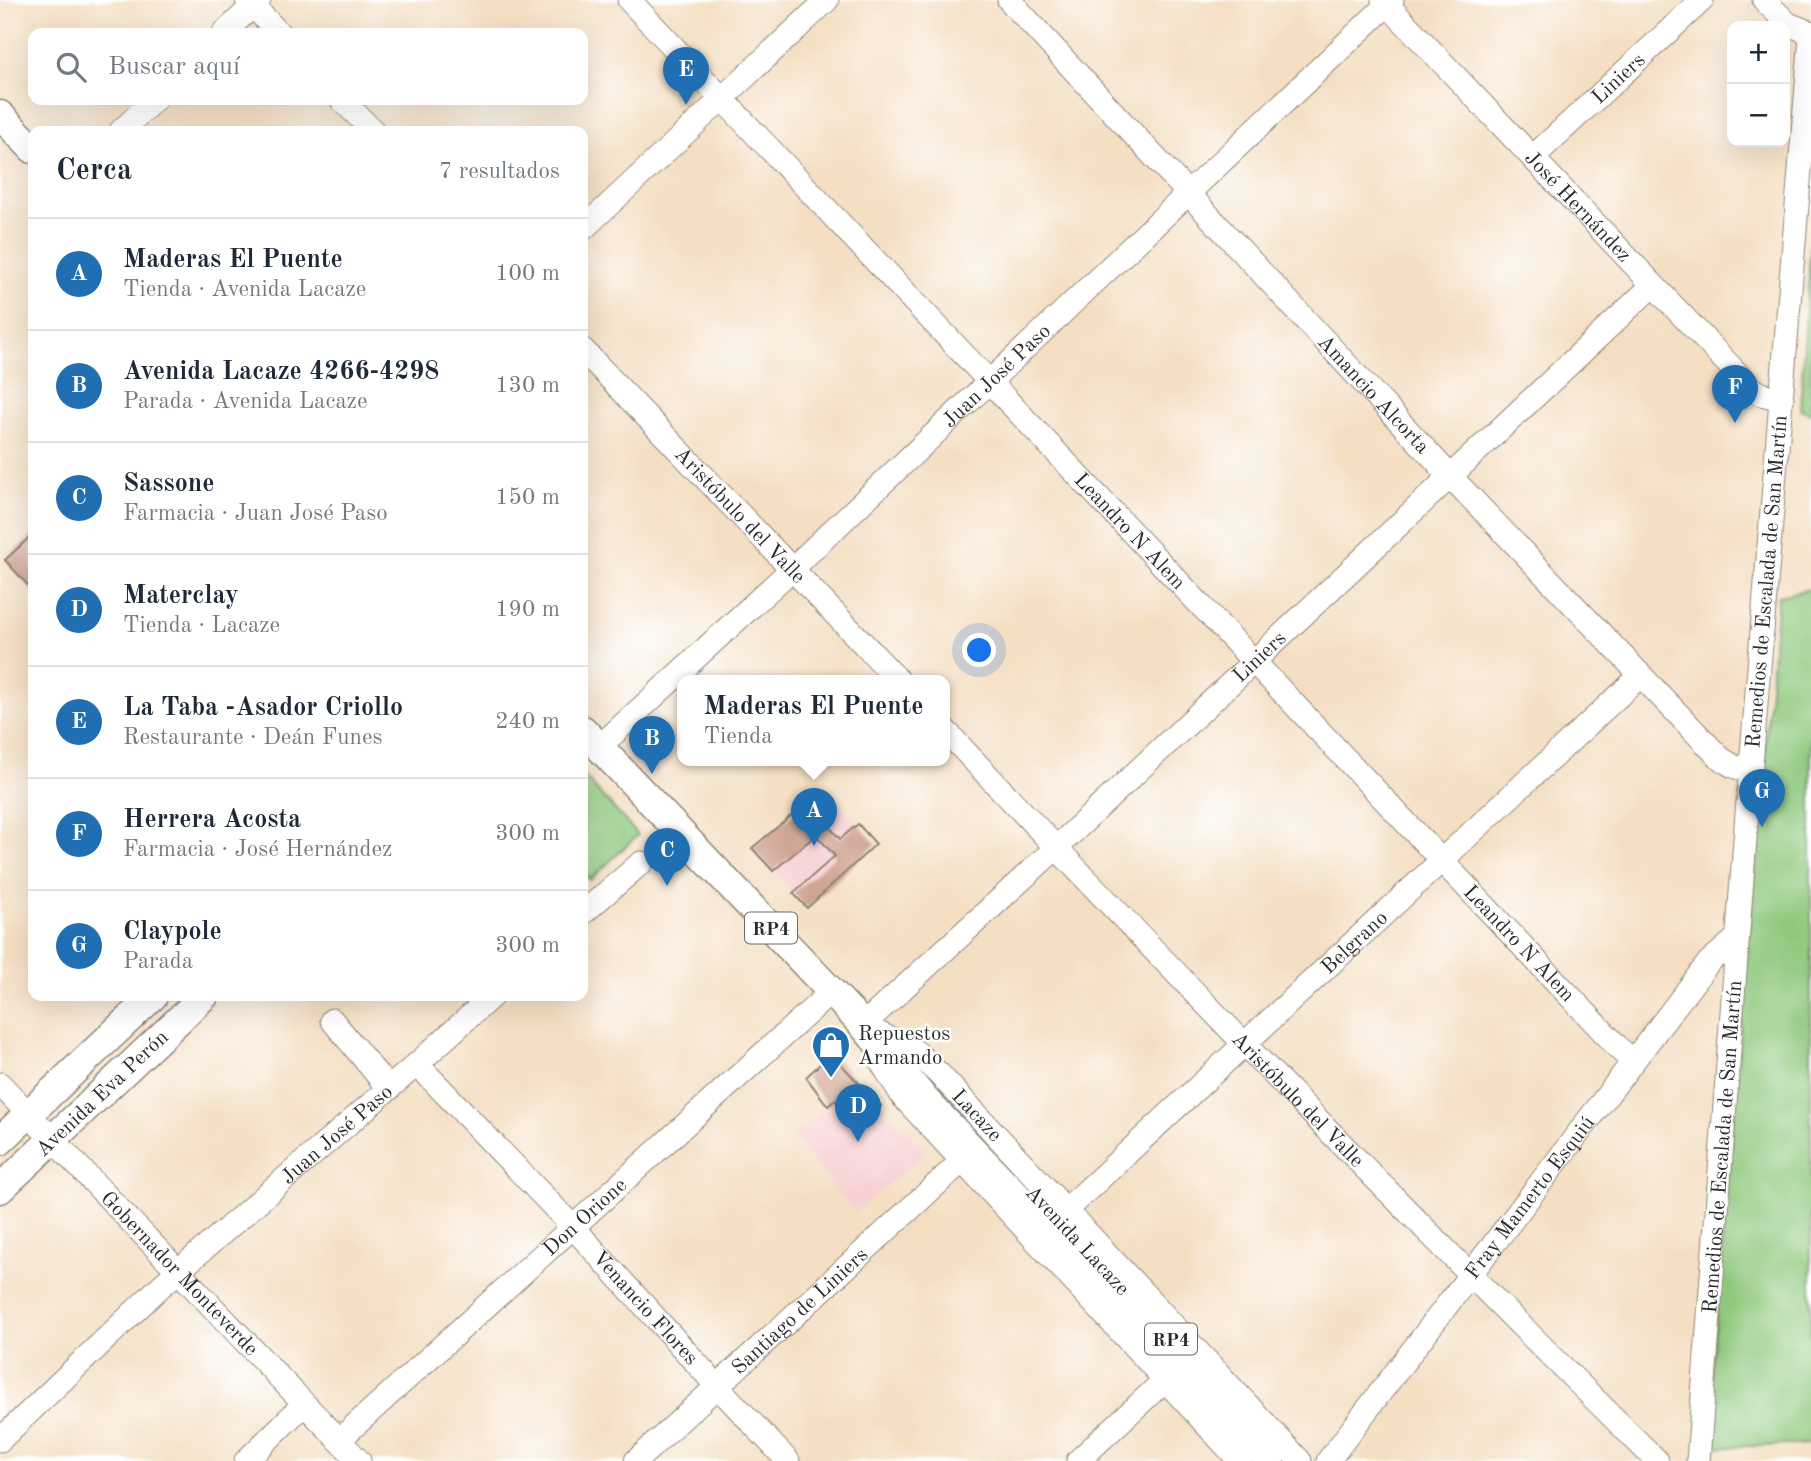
<!DOCTYPE html>
<html lang="es">
<head>
<meta charset="utf-8">
<style>
  body { margin:0; font-family:"Old Standard TT",serif; background:#f2f2f3; color:#1f2937 }
  .controls { position:absolute; right:21px; top:21px; display:grid; overflow:hidden; border-radius:14px; box-shadow:0 7px 28px #0002 }
  .controls button { width:63px; height:63px; display:grid; place-items:center; padding:0; border:0; border-bottom:2px solid #e0e1e3; background:#fff; color:#1f2937; font:35px sans-serif }
  .you { position:absolute; left:980px; top:651px; width:24px; height:24px; margin:-18px; border:5px solid #fff; border-radius:50%; background:#1a73e8; box-shadow:0 0 0 10px #1a73e833 }
  .badge { display:grid; place-items:center; width:46px; height:46px; border-radius:50%; background:#1f6fb2; color:#fff; font-size:23px; font-weight:700 }
  .pin { position:absolute; translate:-50% -58px; filter:drop-shadow(0 2px 4px #0008) }
  .pin::after { content:''; position:absolute; top:37px; width:24px; height:21px; background:inherit; clip-path:polygon(0 0,100% 0,50% 100%) }
  .popup { position:absolute; left:677px; top:675px; width:273px; height:91px; box-sizing:border-box; display:grid; place-content:center; border-radius:14px; background:#fff; filter:drop-shadow(0 2px 5px #0005); font-size:23px; white-space:nowrap; color:#747a83 }
  .popup b { font-size:26px; color:#1f2937 }
  .popup::after { content:''; position:absolute; left:50%; top:100%; margin-left:-14px; border:14px solid transparent; border-top-color:#fff }
  .list { margin:0; padding:0; list-style:none }
  h2 { display:flex; justify-content:space-between; align-items:center; height:91px; margin:0; padding:0 28px; font-size:30px }
  h2 small { font-size:23px; font-weight:400; color:#747a83 }
  .list li { display:grid; grid-template-columns:46px 1fr auto; gap:21px; align-items:center; box-sizing:border-box; height:112px; padding:0 28px; border-top:2px solid #e0e1e3 }
  .list b { display:block; font-size:26px; white-space:nowrap }
  .list p { margin:0; font-size:23px; white-space:nowrap; color:#747a83 }
  .list em { font-size:23px; font-style:normal; color:#747a83 }
  .icon { flex:none; width:38px; height:38px; fill:none; stroke:currentColor; stroke-width:2; stroke-linecap:round; stroke-linejoin:round }
  .map { position:relative; flex:none; width:1811px; height:1461px; overflow:hidden }
  .search { position:absolute; background:#fff; box-shadow:0 7px 28px #0002; left:28px; top:28px; width:560px; height:77px; display:flex; align-items:center; gap:18px; box-sizing:border-box; padding:0 24px; border-radius:14px; color:#747a83; font-size:26px }
  .panel { position:absolute; background:#fff; box-shadow:0 7px 28px #0002; left:28px; top:126px; width:560px; height:875px; border-radius:14px }
  .map>svg:first-child { display:block }
  .built { fill:#f7cfd1 }
  .green { fill:#8ec87c; stroke:#5c7a54; stroke-width:2 }
  .building { fill:#ca9986 }
  .lines { fill:none; stroke-linecap:round; stroke-linejoin:round }
  .minor-casing { stroke:#908577; stroke-width:25 }
  .major-casing { stroke:#908577; stroke-width:31 }
  .minor { stroke:#fff; stroke-width:23 }
  .major { stroke:#fff; stroke-width:28 }
  .labels { text-anchor:middle; stroke-width:5; stroke-linejoin:round; paint-order:stroke }
  .shield { fill:#fff; stroke:#6b6b6b; stroke-width:2 }
  .shield-label { font-size:19px; font-weight:bold; fill:#2b2b2b }
  .street-label { font-size:21px; fill:#2b2b2b; stroke:#fff }
  .poi-label { font-size:21px; fill:#2b2b2b; stroke:#fff; text-anchor:start }
</style>
</head>
<body>
<div class="map">
<svg width="1811" height="1461" viewBox="0 0 1811 1461">
  <rect width="100%" height="100%" fill="#fff"/>
  <filter id="ink" filterUnits="userSpaceOnUse"><feTurbulence type="fractalNoise" baseFrequency=".0143" numOctaves="2"/><feDisplacementMap in="SourceGraphic" scale="14" xChannelSelector="R" yChannelSelector="G"/><feConvolveMatrix kernelMatrix="1 2 1 2 8 2 1 2 1" color-interpolation-filters="sRGB"/></filter>
  <filter id="wash" filterUnits="userSpaceOnUse"><feTurbulence type="fractalNoise" baseFrequency=".00686" numOctaves="4" result="noise"/><feDisplacementMap in="SourceGraphic" scale="28" xChannelSelector="R" yChannelSelector="G"/><feGaussianBlur stdDeviation="1.57" result="paint"/><feColorMatrix in="noise" values="0 0 0 0 0 0 0 0 0 0 0 0 0 0 0 0 0 1.4 0 .05"/><feComposite in="paint" operator="in"/></filter>
  <g filter="url(#wash)">
    <rect width="100%" height="100%" fill="#f4dfc3"/>
    <path class="built" d="M824,787L876,844L807,908L752,848Z
      M857,1081L924,1148L923,1156L855,1212L792,1137Z"/>
    <path class="green" d="M1811,235V413L1800,409Z
      M1811,589V1444L1705,1448L1778,596Z
      M583,775L638,835L590,880L583,872Z"/>
    <g id="blocks">
      <path class="building" d="M33,534V591L5,560Z
        M808,802L840,839L858,824L876,844L807,908L793,893L835,856L816,835L773,871L752,848Z
        M831,1054L881,1106L857,1127L835,1100L828,1106L806,1077Z"/>
    </g>
  </g>
  <g filter="url(#ink)">
    <use href="#blocks" fill-opacity="0" stroke="#908577" stroke-width="2"/>
    <g class="lines">
      <defs>
        <g id="minor">
          <path d="M247,0L279,33"/>
          <path id="s1" d="M629,0L1632,1062"/>
          <path id="s2" d="M1009,0L1451,477L1720,758L1733,766L1750,772"/>
          <path id="s3" d="M1383,0L1750,387L1761,394L1782,399"/>
          <path d="M1764,0L1788,24L1811,33"/>
          <path d="M224,33L259,0"/>
          <path d="M342,100L373,131"/>
          <path d="M121,131L154,100"/>
          <path id="s4" d="M1533,157L1702,0"/>
          <path d="M583,229L827,0"/>
          <path id="s5" d="M583,350L898,680"/>
          <path id="s6" d="M945,730C1178,978 1415,1222 1657,1461"/>
          <path id="s7" d="M599,747L793,568L1392,0"/>
          <path d="M583,913L641,863"/>
          <path d="M332,1020L389,1089"/>
          <path id="s8" d="M863,1025L1056,848L1652,286"/>
          <path id="s9" d="M866,1027L914,1050L941,1076L1300,1461"/>
          <path d="M880,1060L903,1097L1240,1461"/>
          <path id="s10" d="M417,1064L572,1226L718,1387L788,1461"/>
          <path id="s11" d="M0,1084L359,1461"/>
          <path id="s12" d="M1067,1209L1641,675"/>
          <path id="s13" d="M0,1440L161,1286L417,1064L492,996"/>
          <path id="s14" d="M339,1440L831,992"/>
          <path d="M246,1461L304,1404"/>
          <path id="s15" d="M636,1461L962,1161"/>
          <path d="M1078,1461L1165,1380"/>
          <path id="s16" d="M1328,1461L1709,962L1737,938"/>
          <path id="s17" d="M1698,1461L1746,826L1811,36"/>
        </g>
        <g id="major">
          <path d="M0,115L33,149"/>
          <path d="M583,730L863,1025L925,1100L1270,1461"/>
          <path d="M0,1141L153,996"/>
          <path id="s18" d="M0,1189L204,996"/>
        </g>
      </defs>
      <use href="#minor" class="minor-casing"/>
      <use href="#major" class="major-casing"/>
      <use href="#minor" class="minor"/>
      <use href="#major" class="major"/>
    </g>
  </g>
  <defs>
    <symbol id="shop-pin" viewBox="-11 -11 22 30"><path d="M0 17L-7.5 6A9.5 9.5 0 1 1 7.5 6Z" fill="#1f6fb2" stroke="#fff"/><path d="M-5-2.5h2.3a2.7 3.5 0 0 1 5.4 0H5L5.5 6h-11ZM-1.5-2.5h3a1.5 2.3 0 0 0-3 0Z" fill="#fff"/></symbol>
  </defs>
  <g fill-rule="evenodd">
    <use href="#shop-pin" x="809" y="1023" width="44" height="60"/>
  </g>
  <g class="labels">
    <g class="shield">
      <rect x="745" y="912.5" width="52" height="31" rx="5"/>
      <rect x="1145" y="1323.5" width="52" height="31" rx="5"/>
    </g>
    <g class="shield-label">
      <text x="771" y="935">RP4</text>
      <text x="1171" y="1346">RP4</text>
    </g>
    <g class="street-label">
      <text dy="7" stroke="none"><textPath href="#s4" startOffset="116">Liniers</textPath></text>
      <text dy="7" stroke="none"><textPath href="#s3" startOffset="284">José Hernández</textPath></text>
      <text dy="7" stroke="none"><textPath href="#s7" startOffset="544">Juan José Paso</textPath></text>
      <text dy="7" stroke="none"><textPath href="#s2" startOffset="537">Amancio Alcorta</textPath></text>
      <text dy="7" stroke="none"><textPath href="#s5" startOffset="228">Aristóbulo del Valle</textPath></text>
      <text dy="7" stroke="none"><textPath href="#s1" startOffset="730">Leandro N Alem</textPath></text>
      <text dy="7" stroke="none"><textPath href="#s17" startOffset="882">Remedios de Escalada de San Martín</textPath></text>
      <text dy="7" stroke="none"><textPath href="#s8" startOffset="541">Liniers</textPath></text>
      <text dy="7" stroke="none"><textPath href="#s12" startOffset="392">Belgrano</textPath></text>
      <text dy="7" stroke="none"><textPath href="#s1" startOffset="1297">Leandro N Alem</textPath></text>
      <text dy="7" stroke="none"><textPath href="#s18" startOffset="140">Avenida Eva Perón</textPath></text>
      <text dy="7" stroke="none"><textPath href="#s6" startOffset="511">Aristóbulo del Valle</textPath></text>
      <text dy="7" stroke="none"><textPath href="#s9" startOffset="144">Lacaze</textPath></text>
      <text dy="7" stroke="none"><textPath href="#s13" startOffset="455">Juan José Paso</textPath></text>
      <text dy="7" stroke="none"><textPath href="#s17" startOffset="315">Remedios de Escalada de San Martín</textPath></text>
      <text dy="7" stroke="none"><textPath href="#s16" startOffset="332">Fray Mamerto Esquiú</textPath></text>
      <text dy="7" stroke="none"><textPath href="#s14" startOffset="332">Don Orione</textPath></text>
      <text transform="translate(1078 1240) rotate(47)" y="7">Avenida Lacaze</text>
      <text dy="7" stroke="none"><textPath href="#s11" startOffset="261">Gobernador Monteverde</textPath></text>
      <text dy="7" stroke="none"><textPath href="#s10" startOffset="334">Venancio Flores</textPath></text>
      <text dy="7" stroke="none"><textPath href="#s15" startOffset="222">Santiago de Liniers</textPath></text>
    </g>
    <g class="poi-label">
      <text x="858" y="1040">Repuestos<tspan x="858" dy="24">Armando</tspan></text>
    </g>
  </g>
</svg>
<div class="controls">
<button>+</button>
<button>−</button>
</div>
<div class="you"></div>
<div class="pin badge" style="left:814px;top:846px">A</div>
<div class="popup"><b>Maderas El Puente</b>Tienda</div>
<div class="pin badge" style="left:652px;top:774px">B</div>
<div class="pin badge" style="left:667px;top:886px">C</div>
<div class="pin badge" style="left:858px;top:1142px">D</div>
<div class="pin badge" style="left:686px;top:105px">E</div>
<div class="pin badge" style="left:1735px;top:423px">F</div>
<div class="pin badge" style="left:1762px;top:827px">G</div>
<div class="search"><svg class="icon" aria-label="search" viewBox="0 0 24 24"><circle cx="10" cy="10" r="6"/><path d="M15 15l6 6"/></svg>Buscar aquí</div>
<section class="panel">
<h2>Cerca<small>7 resultados</small></h2>
<ul class="list">
<li><span class="badge">A</span><div><b>Maderas El Puente</b><p>Tienda · Avenida Lacaze</p></div><em>100 m</em></li>
<li><span class="badge">B</span><div><b>Avenida Lacaze 4266-4298</b><p>Parada · Avenida Lacaze</p></div><em>130 m</em></li>
<li><span class="badge">C</span><div><b>Sassone</b><p>Farmacia · Juan José Paso</p></div><em>150 m</em></li>
<li><span class="badge">D</span><div><b>Materclay</b><p>Tienda · Lacaze</p></div><em>190 m</em></li>
<li><span class="badge">E</span><div><b>La Taba -Asador Criollo</b><p>Restaurante · Deán Funes</p></div><em>240 m</em></li>
<li><span class="badge">F</span><div><b>Herrera Acosta</b><p>Farmacia · José Hernández</p></div><em>300 m</em></li>
<li><span class="badge">G</span><div><b>Claypole</b><p>Parada</p></div><em>300 m</em></li>
</ul>
</section>
</div>
</body>
</html>
